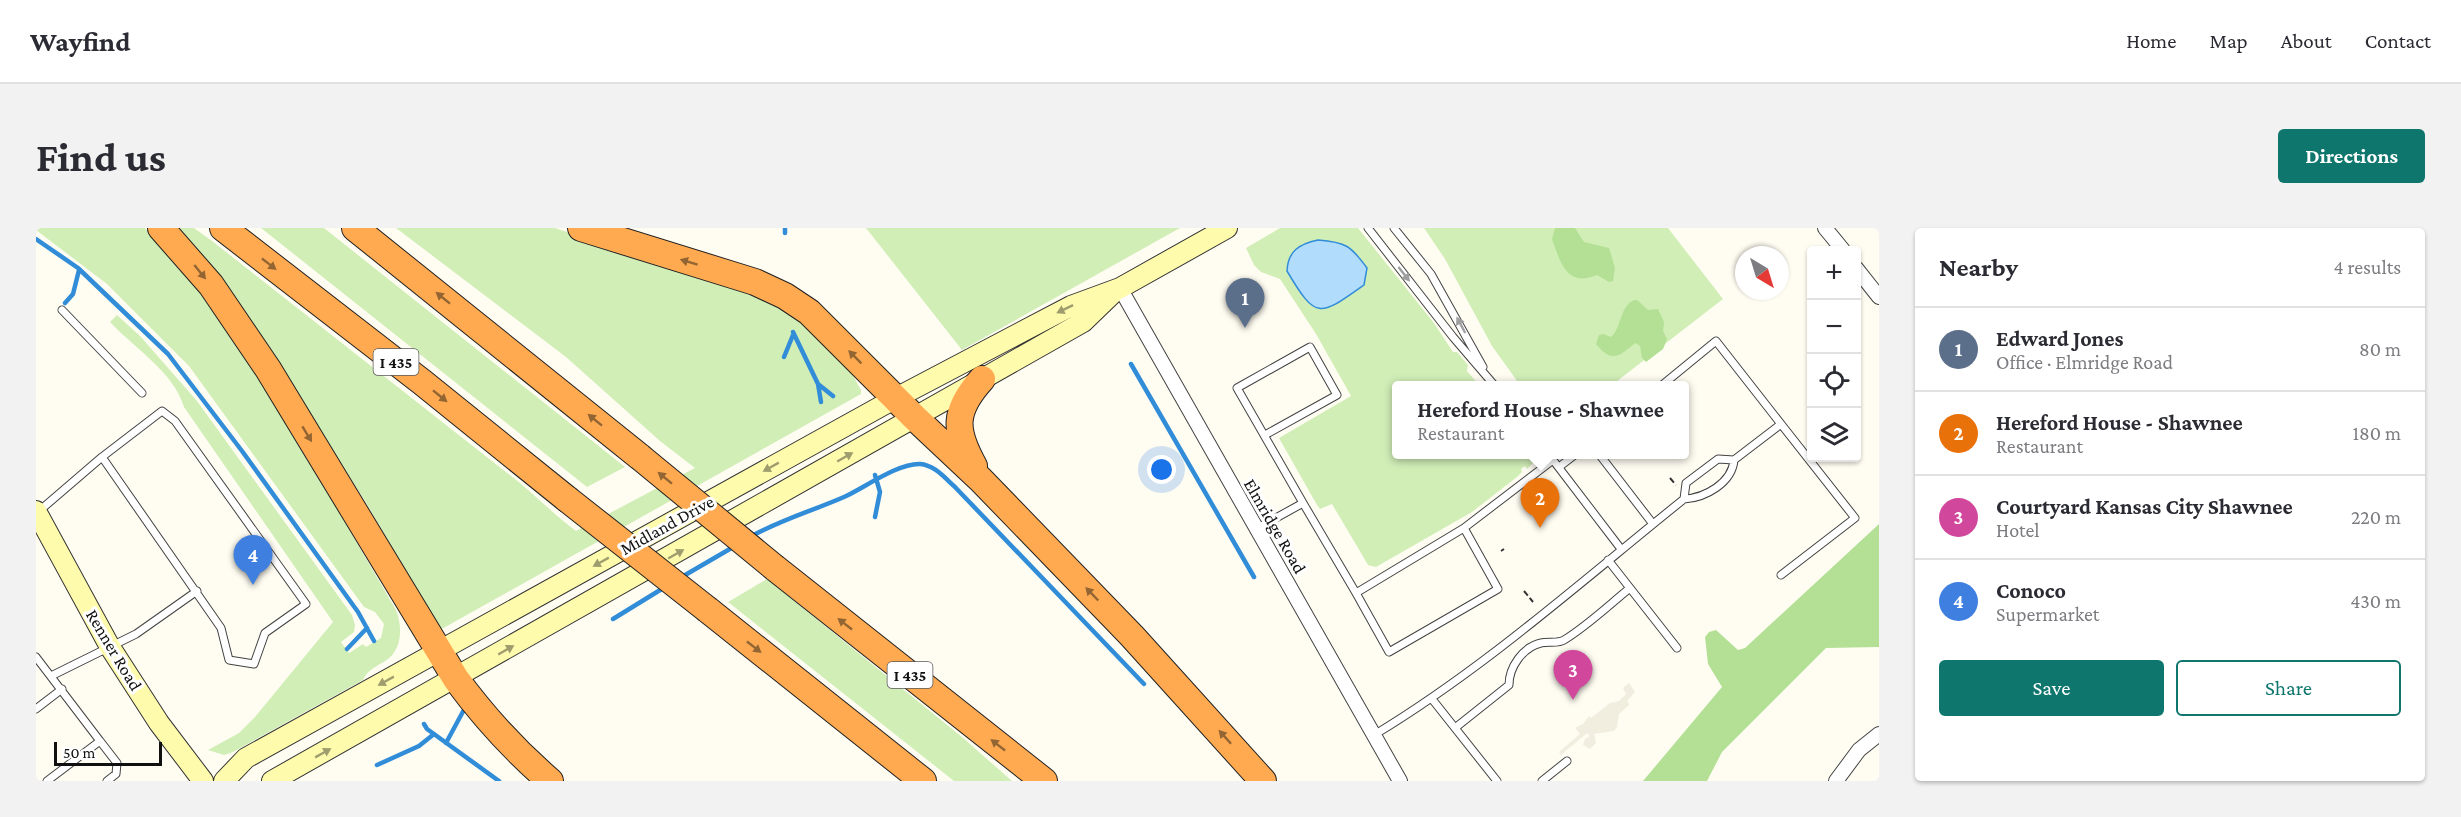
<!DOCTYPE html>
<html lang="en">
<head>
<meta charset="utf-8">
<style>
  body { margin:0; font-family:"Crimson Pro",serif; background:#f2f2f3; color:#2b2b33 }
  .controls { position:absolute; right:18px; top:18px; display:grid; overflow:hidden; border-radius:6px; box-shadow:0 2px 4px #0004 }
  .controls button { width:54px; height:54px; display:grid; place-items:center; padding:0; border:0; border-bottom:2px solid #e1e1e2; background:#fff; color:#2b2b33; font:30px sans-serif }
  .compass { position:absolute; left:1699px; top:18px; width:54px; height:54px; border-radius:50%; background:#fff; box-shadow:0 2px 4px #0004; rotate:142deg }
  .scale { position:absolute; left:18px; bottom:15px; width:108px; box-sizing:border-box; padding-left:6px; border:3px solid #101010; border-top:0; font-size:16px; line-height:21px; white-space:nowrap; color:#101010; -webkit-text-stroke:4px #fff; paint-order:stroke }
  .you { position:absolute; left:1126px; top:242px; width:21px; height:21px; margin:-15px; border:4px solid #fff; border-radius:50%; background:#1a73e8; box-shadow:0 0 0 9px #1a73e833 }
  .badge { display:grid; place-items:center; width:39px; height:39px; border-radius:50%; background:#0f766e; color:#fff; font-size:20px; font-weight:700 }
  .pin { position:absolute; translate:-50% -50px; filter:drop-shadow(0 2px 3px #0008) }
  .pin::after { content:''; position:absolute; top:32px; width:21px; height:18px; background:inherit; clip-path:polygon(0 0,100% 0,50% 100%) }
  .popup { position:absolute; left:1356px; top:153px; width:297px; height:78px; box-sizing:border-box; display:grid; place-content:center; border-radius:6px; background:#fff; filter:drop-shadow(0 2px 4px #0005); font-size:20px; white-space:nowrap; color:#7c7c81 }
  .popup b { font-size:22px; color:#2b2b33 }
  .popup::after { content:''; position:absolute; left:50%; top:100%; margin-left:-12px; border:12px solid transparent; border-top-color:#fff }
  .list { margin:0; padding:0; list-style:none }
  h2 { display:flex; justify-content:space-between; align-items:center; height:78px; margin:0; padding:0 24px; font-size:26px }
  h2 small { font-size:20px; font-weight:400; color:#7c7c81 }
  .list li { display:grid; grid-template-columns:39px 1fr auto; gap:18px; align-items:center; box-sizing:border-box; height:84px; padding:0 24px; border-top:2px solid #e1e1e2 }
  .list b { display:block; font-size:22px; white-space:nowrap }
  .list p { margin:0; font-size:20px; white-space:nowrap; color:#7c7c81 }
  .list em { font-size:20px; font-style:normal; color:#7c7c81 }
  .actions { display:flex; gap:12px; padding:18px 24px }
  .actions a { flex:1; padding:14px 0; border:2px solid #0f766e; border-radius:6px; text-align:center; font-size:21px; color:#0f766e }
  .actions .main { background:#0f766e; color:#fff }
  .icon { flex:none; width:33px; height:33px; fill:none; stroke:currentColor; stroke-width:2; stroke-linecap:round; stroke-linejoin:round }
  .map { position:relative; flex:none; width:1843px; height:553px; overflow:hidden; border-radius:6px }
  header { display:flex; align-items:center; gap:36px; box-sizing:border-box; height:84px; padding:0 30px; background:#fff; border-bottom:2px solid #e1e1e2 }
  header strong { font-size:28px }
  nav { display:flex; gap:33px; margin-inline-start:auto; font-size:21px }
  .intro { display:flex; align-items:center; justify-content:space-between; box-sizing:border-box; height:144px; padding:0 36px }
  h1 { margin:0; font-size:42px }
  .button { padding:15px 27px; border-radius:6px; background:#0f766e; color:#fff; font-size:21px; font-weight:700 }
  main { display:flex; gap:36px; padding:0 36px }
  aside { flex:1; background:#fff; border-radius:6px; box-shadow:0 2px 4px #0004 }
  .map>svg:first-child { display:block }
  .green { fill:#d1eeb7 }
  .forest { fill:#b3e095 }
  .plaza { fill:#f1eedf }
  .water { fill:#b2dcfb; stroke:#328dd9; stroke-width:1.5 }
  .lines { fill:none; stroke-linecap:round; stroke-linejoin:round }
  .stream { stroke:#328dd9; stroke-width:4.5 }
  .lane-casing { stroke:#434343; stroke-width:9 }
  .street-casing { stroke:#434343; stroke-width:16 }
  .secondary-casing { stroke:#323232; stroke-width:22 }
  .highway-casing { stroke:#212121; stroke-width:28 }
  .path { stroke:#323232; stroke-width:2; stroke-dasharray:6 3; stroke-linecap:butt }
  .lane { stroke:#fff; stroke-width:7 }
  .street { stroke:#fff; stroke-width:14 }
  .secondary { stroke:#fffbad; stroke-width:20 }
  .highway { stroke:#ffaa50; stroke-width:26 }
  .highway-bridge-casing { stroke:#212121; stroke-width:28; stroke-linecap:butt }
  .highway-bridge { stroke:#ffaa50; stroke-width:26 }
  .oneway { fill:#936533 }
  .oneway2 { fill:#9f9f9f }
  .oneway3 { fill:#9f9d6e }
  .labels { text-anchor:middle; stroke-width:6; stroke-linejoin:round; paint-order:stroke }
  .shield { fill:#fff; stroke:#585858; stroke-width:1.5 }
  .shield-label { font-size:16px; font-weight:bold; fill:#101010 }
  .street-label { font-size:18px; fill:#101010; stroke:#fff }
</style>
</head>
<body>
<header>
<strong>Wayfind</strong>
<nav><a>Home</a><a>Map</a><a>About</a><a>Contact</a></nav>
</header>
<div class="intro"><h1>Find us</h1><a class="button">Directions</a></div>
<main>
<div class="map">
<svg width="1843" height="553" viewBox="0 0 1843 553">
  <rect width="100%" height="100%" fill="#fffdf2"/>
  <path class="green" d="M0,0H109L166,62L216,135L360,382C366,397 367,419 352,431C343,438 332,440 327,452L197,524L188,527L172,522L203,505L219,489L297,394L148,179C137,143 99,121 74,94L81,87L105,109L161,173L316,387L319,397L318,404L305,414L313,425L327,416L330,419L345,410L348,396L339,384L328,379L153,138L71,56L0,2Z
    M139,0H158L176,13L484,255C503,271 520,288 540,303L659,240L624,213L530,129L360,0H519L724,67L762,88L816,146L825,162V166L404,402L329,273L243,138Z
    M225,0H288L589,239L551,259Z
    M830,0H1144L926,122Z
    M1244,0H1322L1398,95L1417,124H1421L1432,137L1431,143L1443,157L1360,158V226L1500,227L1501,231L1491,241L1489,238L1485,241L1486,244L1481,249L1436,284L1340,339L1332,337L1296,276L1284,281L1281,277L1243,210L1315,168L1280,106L1244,51L1225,44L1218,37L1210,20Z
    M1388,0H1632L1687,71L1576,157H1484L1456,118L1409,31Z
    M731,351L926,509L976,553H918L692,374Z"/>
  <path class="forest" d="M1519,0H1539L1548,14L1573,20L1579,40L1577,53L1573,54L1561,47C1530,60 1524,33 1516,11Z
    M1598,72H1601L1612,82L1622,81L1628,94L1627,103L1631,111L1627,121L1610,134L1606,130L1604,118L1599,115C1584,128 1576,136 1560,116L1563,107L1567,106L1575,109C1586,99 1583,79 1598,72Z
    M1843,296V419L1790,420L1686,524L1671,553H1607L1686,459L1672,436L1669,409L1673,404L1680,402L1702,422L1709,420Z"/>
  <path class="plaza" d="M1593,455L1599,464L1590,474L1592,473L1593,477L1583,486L1581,499L1578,503L1558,506L1560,515L1554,521L1547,517L1549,511L1554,508L1551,505L1525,527L1523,524L1544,506L1539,500L1547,496L1553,488L1555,490L1574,475L1583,473L1590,466L1587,460Z"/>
  <path class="water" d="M1282,12C1310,14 1315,18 1331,40L1328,57C1283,89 1280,92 1251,43C1252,23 1263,16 1282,12Z"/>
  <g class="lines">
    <path class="stream" d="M749,0V5
      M0,11L42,40L132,126L206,223L322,384L338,413
      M29,75L37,66L43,42
      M757,104L782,156L797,168
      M748,129L757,107
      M1095,136L1218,349
      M782,156L785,174
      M839,289L844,264L839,247
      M714,309C744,292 776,283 808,269C828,260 862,235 884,236C898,237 908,249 918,258L1108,456
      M644,350L699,318
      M577,391L629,359
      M311,421L331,400
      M388,496L391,501L463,553
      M410,515L430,478
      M341,537L383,518L398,506"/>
    <defs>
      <path id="lane" d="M1332,0L1417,109L1459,158
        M1358,0L1395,46L1447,139
        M26,82L106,165
        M1745,196L1819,290L1745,347
        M1229,207L1301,167L1274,119L1201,160L1267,275
        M1563,226L1617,296
        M1517,232L1585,321
        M1523,239L1540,226
        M1648,271C1669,270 1696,255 1698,232
        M2,284L66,229L126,183L139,193L270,376L229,405L218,436L193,432L185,400L66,229
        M1220,301L1267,275L1320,365L1428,300L1517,232L1513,226
        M1572,332L1641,420
        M1320,365L1353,424L1462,361L1428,300
        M0,429L64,513L11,553
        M15,448L100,406L161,363
        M1396,471L1461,553
        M0,481L26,461
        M1419,500L1473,457C1473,439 1487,419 1505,415C1512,413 1522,416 1528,412C1551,398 1573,377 1594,360
        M1338,507C1449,440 1547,352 1648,271L1650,255L1682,231L1698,232L1745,196L1680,113L1625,158
        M64,513L81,535L80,546L71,553
        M1506,553L1531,533"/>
      <path id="street" d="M1789,0L1807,22
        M1820,40L1843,69
        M1084,60L1364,553
        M1800,553L1823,522L1843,506"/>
      <path id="secondary" d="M0,283L74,419L123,495L167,553
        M188,553L210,530L860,170L1035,78L1084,60L1191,0
        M236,553L1047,94L1077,65"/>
      <path id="highway" d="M125,0L175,57L232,141L420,451C448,489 478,522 514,553
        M187,0L386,154L531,271
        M319,0L604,229
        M545,0L719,54L749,68L773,84L878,189L945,252L1096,408L1227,553
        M938,238C918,202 917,183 946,151
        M739,340L1008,553
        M672,382L887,553"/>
    </defs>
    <use href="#lane" class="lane-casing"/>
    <use href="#street" class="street-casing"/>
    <use href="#secondary" class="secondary-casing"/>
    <use href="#highway" class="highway-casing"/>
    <path class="path" d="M1634,250L1640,257
      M1465,323L1468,321
      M1488,363L1497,374"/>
    <use href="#lane" class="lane"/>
    <use href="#street" class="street"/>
    <use href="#secondary" class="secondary"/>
    <use href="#highway" class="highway"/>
    <defs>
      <path id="highway-bridge" d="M604,229L739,340
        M531,271L672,382"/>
    </defs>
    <use href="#highway-bridge" class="highway-bridge-casing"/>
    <use href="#highway-bridge" class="highway-bridge"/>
  </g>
  <defs><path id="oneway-solid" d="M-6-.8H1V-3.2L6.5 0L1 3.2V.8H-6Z" transform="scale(1.5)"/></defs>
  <g class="oneway">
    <use href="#oneway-solid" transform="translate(653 34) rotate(-163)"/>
    <use href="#oneway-solid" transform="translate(233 36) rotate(38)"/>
    <use href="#oneway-solid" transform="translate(164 44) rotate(51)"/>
    <use href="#oneway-solid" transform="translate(407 70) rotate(-141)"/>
    <use href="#oneway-solid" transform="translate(819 129) rotate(-135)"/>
    <use href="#oneway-solid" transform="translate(404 168) rotate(39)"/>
    <use href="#oneway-solid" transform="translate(559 192) rotate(-141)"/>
    <use href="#oneway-solid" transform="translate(271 206) rotate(59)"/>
    <use href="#oneway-solid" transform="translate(629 250) rotate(-141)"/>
    <use href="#oneway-solid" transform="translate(1056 366) rotate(-134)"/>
    <use href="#oneway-solid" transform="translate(809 396) rotate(-142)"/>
    <use href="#oneway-solid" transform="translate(718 419) rotate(38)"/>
    <use href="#oneway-solid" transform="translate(1189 509) rotate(-132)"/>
    <use href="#oneway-solid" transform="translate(962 517) rotate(-142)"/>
  </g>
  <g class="oneway2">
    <use href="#oneway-solid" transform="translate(1368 46) rotate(52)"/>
    <use href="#oneway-solid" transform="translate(1425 97) rotate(-118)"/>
  </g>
  <g class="oneway3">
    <use href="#oneway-solid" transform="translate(1029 81) rotate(154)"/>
    <use href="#oneway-solid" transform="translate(809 229) rotate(-30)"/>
    <use href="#oneway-solid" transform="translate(735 239) rotate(151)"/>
    <use href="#oneway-solid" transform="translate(640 326) rotate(-30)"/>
    <use href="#oneway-solid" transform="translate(565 334) rotate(151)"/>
    <use href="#oneway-solid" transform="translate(470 422) rotate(-30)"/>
    <use href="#oneway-solid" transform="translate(350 453) rotate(151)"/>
    <use href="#oneway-solid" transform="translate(287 525) rotate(-29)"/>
  </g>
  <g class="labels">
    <g class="shield">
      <rect x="337.5" y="121" width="45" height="26" rx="4.5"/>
      <rect x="851.5" y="434" width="45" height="26" rx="4.5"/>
    </g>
    <g class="shield-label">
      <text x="360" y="140">I 435</text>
      <text x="874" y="453">I 435</text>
    </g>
    <g class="street-label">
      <text transform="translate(631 297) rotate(-29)" y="6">Midland Drive</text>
      <text transform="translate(1239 298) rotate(60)" y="6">Elmridge Road</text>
      <text transform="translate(78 422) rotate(59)" y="6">Renner Road</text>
    </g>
  </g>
</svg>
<div class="controls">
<button>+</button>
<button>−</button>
<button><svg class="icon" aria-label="locate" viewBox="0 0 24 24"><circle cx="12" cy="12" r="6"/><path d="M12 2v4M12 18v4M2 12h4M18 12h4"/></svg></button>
<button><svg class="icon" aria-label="layers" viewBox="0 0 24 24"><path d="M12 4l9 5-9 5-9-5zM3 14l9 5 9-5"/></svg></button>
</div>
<svg class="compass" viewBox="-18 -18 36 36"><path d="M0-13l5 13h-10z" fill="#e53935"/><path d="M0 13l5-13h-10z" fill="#7c7c81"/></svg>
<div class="scale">50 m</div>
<div class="you"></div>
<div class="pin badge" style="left:1209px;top:100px;background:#5c6f8a">1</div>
<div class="pin badge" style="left:1504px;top:300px;background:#e8710a">2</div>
<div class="popup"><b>Hereford House - Shawnee</b>Restaurant</div>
<div class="pin badge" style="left:1537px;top:472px;background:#d1479c">3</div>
<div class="pin badge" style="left:217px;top:357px;background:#3f7fe0">4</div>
</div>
<aside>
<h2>Nearby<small>4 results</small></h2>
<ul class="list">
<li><span class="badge" style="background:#5c6f8a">1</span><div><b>Edward Jones</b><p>Office · Elmridge Road</p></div><em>80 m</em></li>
<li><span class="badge" style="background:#e8710a">2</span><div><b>Hereford House - Shawnee</b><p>Restaurant</p></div><em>180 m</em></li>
<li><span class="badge" style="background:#d1479c">3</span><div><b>Courtyard Kansas City Shawnee</b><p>Hotel</p></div><em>220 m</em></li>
<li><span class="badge" style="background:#3f7fe0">4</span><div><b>Conoco</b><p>Supermarket</p></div><em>430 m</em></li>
</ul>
<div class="actions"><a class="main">Save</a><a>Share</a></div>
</aside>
</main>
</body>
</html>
